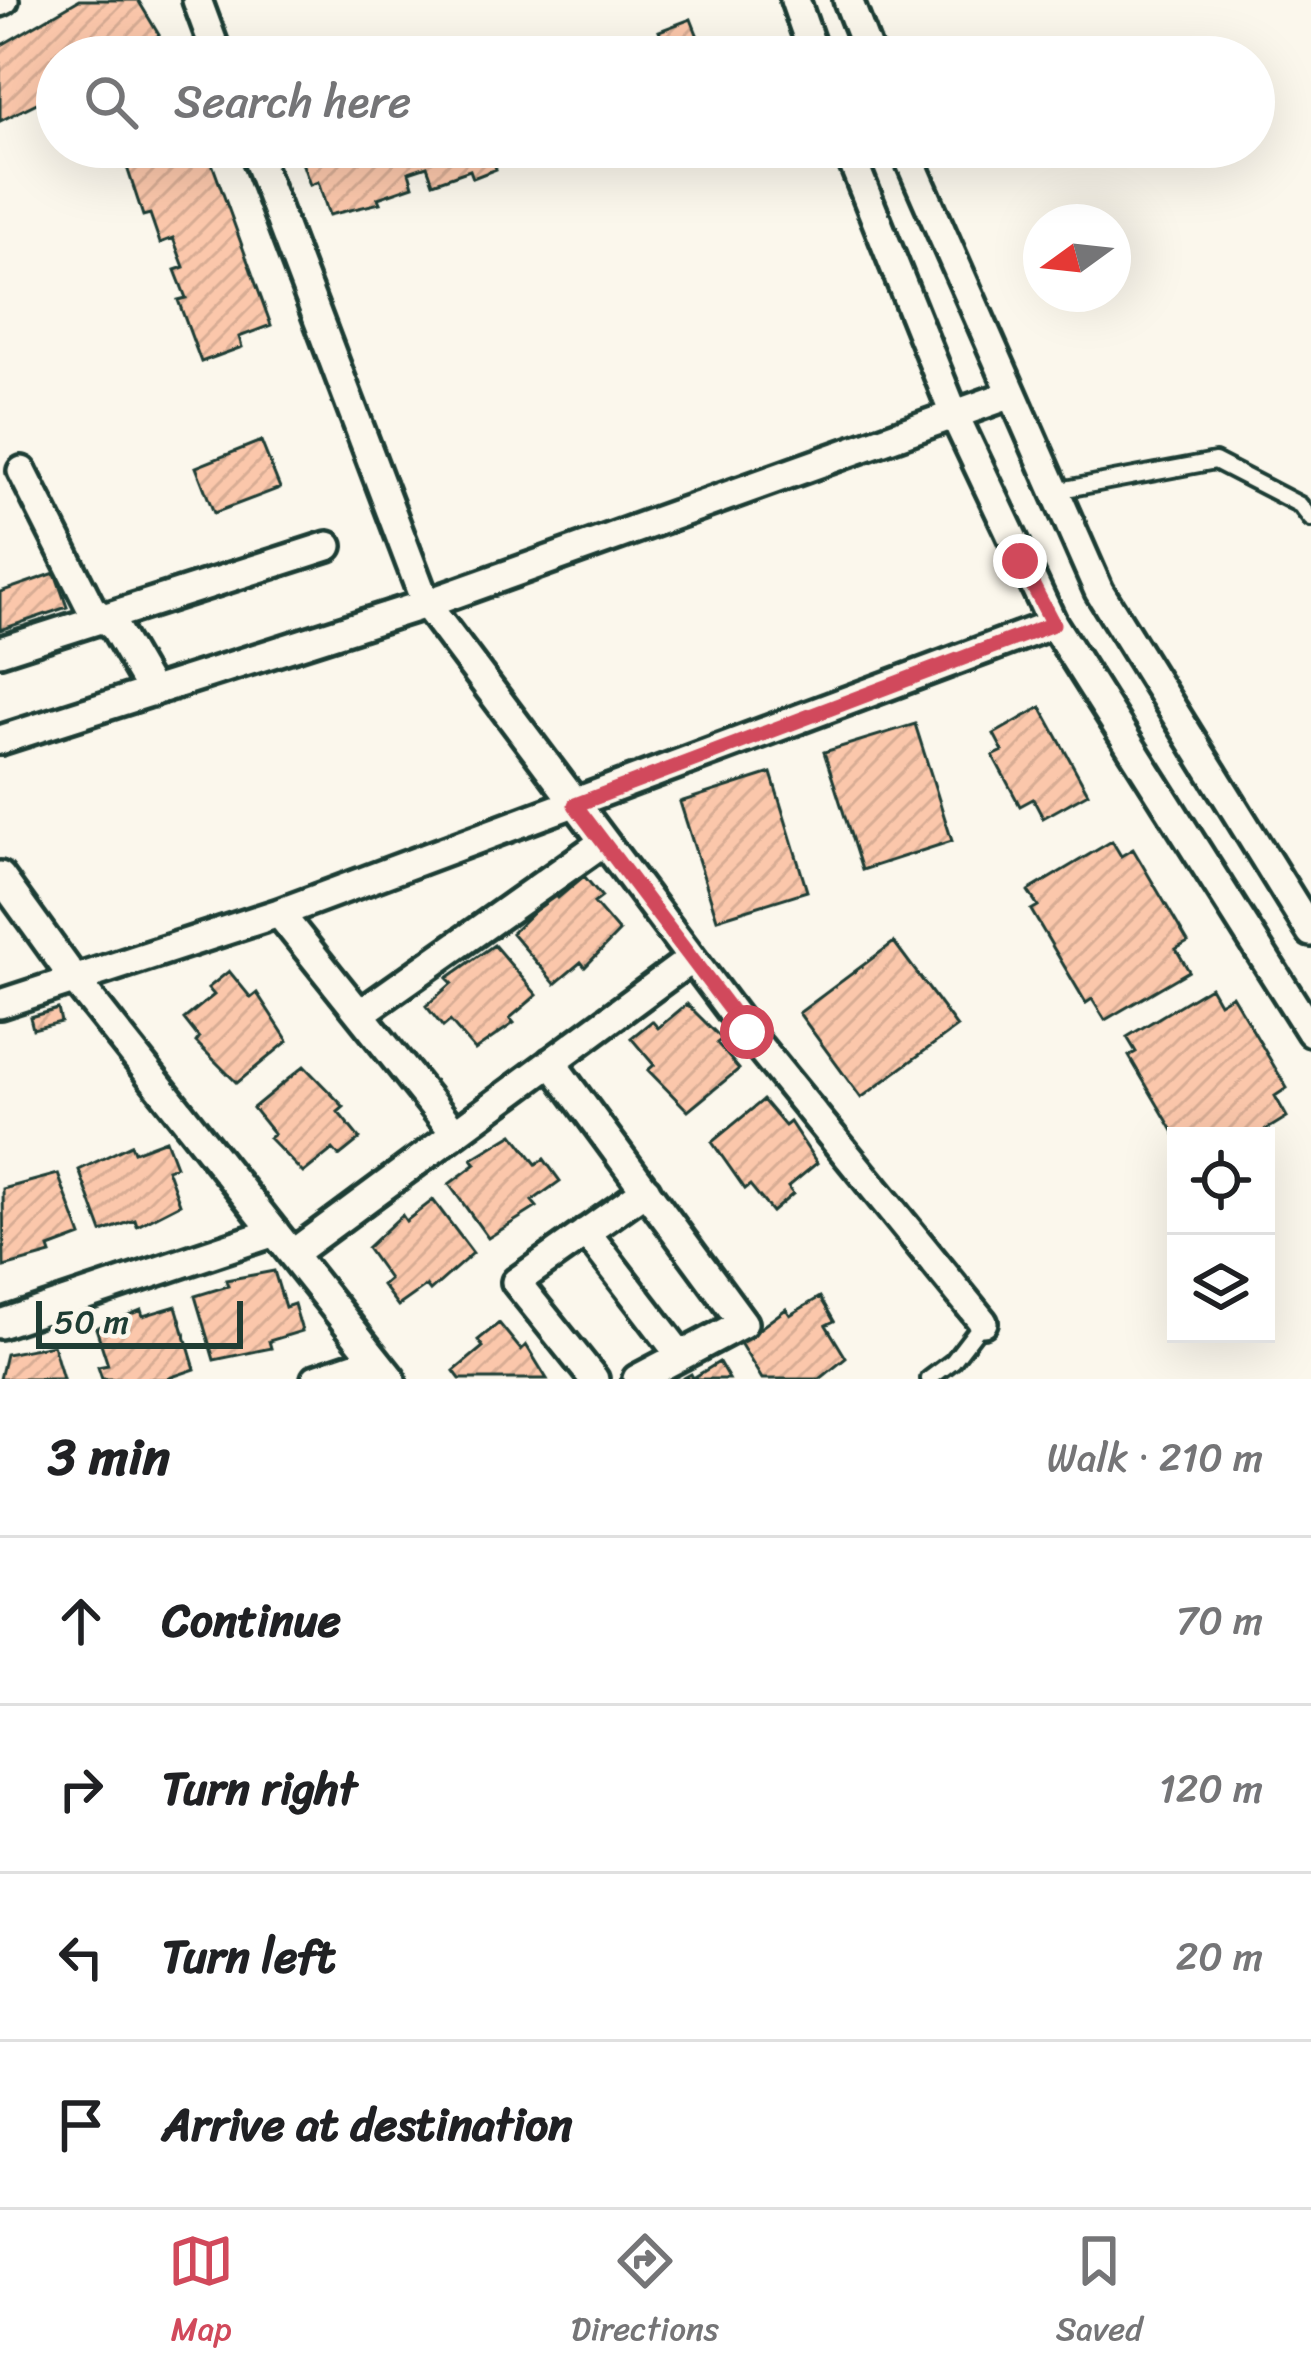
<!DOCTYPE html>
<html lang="en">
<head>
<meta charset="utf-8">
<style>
  body { margin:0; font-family:Sriracha,sans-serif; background:#f6f6f6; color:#202124 }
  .controls { position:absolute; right:36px; bottom:36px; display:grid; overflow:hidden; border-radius:0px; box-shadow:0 12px 48px #0002 }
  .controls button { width:108px; height:108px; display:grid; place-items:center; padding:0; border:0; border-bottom:3px solid #e0e0e0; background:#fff; color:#202124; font:60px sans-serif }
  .compass { position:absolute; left:1023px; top:204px; width:108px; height:108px; border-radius:50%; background:#fff; box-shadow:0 12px 48px #0002; rotate:255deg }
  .scale { position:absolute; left:36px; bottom:30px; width:207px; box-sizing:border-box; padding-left:12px; border:6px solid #1f3d34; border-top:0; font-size:33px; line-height:42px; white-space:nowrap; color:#1f3d34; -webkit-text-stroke:9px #fbf7ec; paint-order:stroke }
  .stop { position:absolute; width:36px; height:36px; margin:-27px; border:9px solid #d1495b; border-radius:50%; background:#fff }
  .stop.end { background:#d1495b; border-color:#fff; box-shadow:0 3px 12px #0008 }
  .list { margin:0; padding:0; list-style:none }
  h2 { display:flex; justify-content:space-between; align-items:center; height:156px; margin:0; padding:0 48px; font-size:51px }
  h2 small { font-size:39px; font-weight:400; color:#757577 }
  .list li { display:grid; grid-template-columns:78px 1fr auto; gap:36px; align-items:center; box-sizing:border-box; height:168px; padding:0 48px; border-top:3px solid #e0e0e0 }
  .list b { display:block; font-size:45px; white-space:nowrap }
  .list em { font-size:39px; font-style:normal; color:#757577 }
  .icon { flex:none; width:66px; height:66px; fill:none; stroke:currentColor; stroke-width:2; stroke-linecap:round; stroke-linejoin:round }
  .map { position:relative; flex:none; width:1311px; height:1379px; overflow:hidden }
  .search { position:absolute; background:#fff; box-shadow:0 12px 48px #0002; left:36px; right:36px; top:36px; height:132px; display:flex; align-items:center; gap:30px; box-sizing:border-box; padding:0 42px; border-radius:66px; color:#757577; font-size:45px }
  .sheet { height:828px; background:#fff }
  nav { display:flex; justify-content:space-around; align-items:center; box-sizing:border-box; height:168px; border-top:3px solid #e0e0e0; background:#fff; font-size:33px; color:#757577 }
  nav a { display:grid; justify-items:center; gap:6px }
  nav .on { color:#d1495b }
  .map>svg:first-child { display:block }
  .building { fill:url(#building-hatch); stroke:#1f3d34; stroke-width:3 }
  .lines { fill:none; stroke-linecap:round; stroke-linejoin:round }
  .lane-casing { stroke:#1f3d34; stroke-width:22 }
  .street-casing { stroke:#1f3d34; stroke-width:36 }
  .lane { stroke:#fbf7ec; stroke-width:14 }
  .street { stroke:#fbf7ec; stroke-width:27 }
  .route { stroke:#d1495b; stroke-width:15 }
</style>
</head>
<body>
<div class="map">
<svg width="1311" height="1379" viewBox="0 0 1311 1379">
  <defs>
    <pattern id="building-hatch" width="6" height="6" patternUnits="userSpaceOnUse" patternTransform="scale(3)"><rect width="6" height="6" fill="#fbc7ab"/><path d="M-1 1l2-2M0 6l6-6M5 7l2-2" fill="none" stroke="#d7ac94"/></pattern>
  </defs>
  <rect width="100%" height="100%" fill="#fbf7ec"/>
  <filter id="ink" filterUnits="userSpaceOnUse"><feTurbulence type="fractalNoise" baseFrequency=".00833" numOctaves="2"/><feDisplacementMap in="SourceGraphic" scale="24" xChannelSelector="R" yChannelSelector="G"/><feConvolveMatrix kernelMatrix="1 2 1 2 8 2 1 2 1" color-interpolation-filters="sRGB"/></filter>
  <g filter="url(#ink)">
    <path class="building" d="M79,0H138L159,35L122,57H57V93L0,121V46Z
      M691,19L706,57H623L620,49L650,37L657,55L667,51L659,31Z
      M144,147H206L271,325L239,337L242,347L201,362L178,300L186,298L175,270L184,267L173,238L160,243L150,214L143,216L123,155Z
      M310,147H511L513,153L493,160L496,169L473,178L470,170L433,183L427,166L409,172L413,186L378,198L380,203L329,215L318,182L310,185L298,151Z
      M261,441L280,488L214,513L196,467Z
      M55,573L67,607L0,630V592Z
      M1041,707L1088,793L1043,818L1033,799L1020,806L993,756L1003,751L994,734Z
      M915,724L952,841L862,870L824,752Z
      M771,773L807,891L717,919L680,802Z
      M1112,841L1121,856L1133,849L1188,942L1176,949L1189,971L1105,1020L1092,999L1086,1003L1031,910L1038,906L1028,891Z
      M584,876L602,897L594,903L619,932L585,967L581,962L555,984L512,933L553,893L558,898Z
      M894,942L957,1027L861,1098L799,1013Z
      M494,945L537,995L510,1018L514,1023L475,1050L450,1021L443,1027L426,1006L452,983L447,978Z
      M229,971L251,998L257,993L288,1041L237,1083L196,1042L199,1038L184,1019L214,995L208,988Z
      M1210,987L1219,1003L1232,995L1287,1088L1275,1096L1287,1117L1256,1136H1176L1129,1056L1136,1052L1127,1037Z
      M687,1004L722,1039L717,1043L739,1069L688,1111L648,1070L654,1065L631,1038L652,1021L658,1028Z
      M58,1009L61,1022L33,1029L30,1017Z
      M304,1066L344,1107L338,1112L360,1139L339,1156L333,1149L303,1173L269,1138L274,1134L253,1108Z
      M763,1100L785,1126L790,1122L817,1163L788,1187L793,1194L772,1212L750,1185L745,1189L712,1142Z
      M513,1134L536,1164L544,1159L560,1181L532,1201L537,1207L488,1238L449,1184L476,1164L472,1159Z
      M166,1140L176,1166L167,1169L180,1204L137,1226L135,1220L102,1232L79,1170L131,1145L134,1152Z
      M58,1174L81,1236L49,1248L51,1254L4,1267L3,1189Z
      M433,1200L473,1253L430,1291L426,1286L398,1306L382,1285L389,1279L367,1248L402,1215L406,1221Z
      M274,1271L285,1307L294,1304L302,1331L269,1341L271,1348L214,1360L195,1296L228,1286L226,1280Z
      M820,1297L834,1321L826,1325L846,1358L820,1379H762L740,1343L786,1309L790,1315Z
      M176,1306L195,1369L166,1379H102L98,1367L108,1365L96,1328L141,1310L143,1316Z
      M499,1323L521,1350L526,1345L547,1379H460L454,1371L483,1347L478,1340Z
      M53,1345L63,1379H0L6,1354Z
      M719,1362L729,1379H682L691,1374L693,1378Z"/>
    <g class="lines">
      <defs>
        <path id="lane" d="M1055,491L1215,461L1300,505L1311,519
          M929,1379L953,1361L983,1322"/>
        <path id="street" d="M197,0L218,57
          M795,0L815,57
          M848,0L870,57
          M0,2L4,0
          M253,147L426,604L747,1032L983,1322
          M847,147L954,414L1053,624L1311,1032
          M904,147L1099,591L1311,932
          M22,471L91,608L115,628L152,692
          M0,651L328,546
          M0,740L426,604L1009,395
          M0,876L75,980L391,1379
          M279,913L455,1133
          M0,1004L279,913L1053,624
          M360,1014L602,843
          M551,1062L743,1323L637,1379
          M586,1232L681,1356
          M292,1254L691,959
          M0,1324L275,1232
          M316,1379L375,1359
          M594,1379L516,1282L646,1190"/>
      </defs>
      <use href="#lane" class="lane-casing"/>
      <use href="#street" class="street-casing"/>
      <use href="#lane" class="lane"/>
      <use href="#street" class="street"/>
    </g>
  </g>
  <g class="lines" filter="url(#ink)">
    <path class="route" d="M747,1032L575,805L1053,624L1020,561"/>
  </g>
</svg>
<div class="controls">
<button><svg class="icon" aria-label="locate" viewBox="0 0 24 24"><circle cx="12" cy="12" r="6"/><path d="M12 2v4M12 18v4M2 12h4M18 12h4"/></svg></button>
<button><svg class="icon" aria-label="layers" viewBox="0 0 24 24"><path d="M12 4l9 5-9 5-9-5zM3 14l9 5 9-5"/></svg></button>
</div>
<svg class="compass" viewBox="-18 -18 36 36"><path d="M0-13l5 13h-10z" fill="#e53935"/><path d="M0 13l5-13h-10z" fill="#757577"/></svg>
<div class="scale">50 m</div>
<div class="stop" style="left:747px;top:1032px"></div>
<div class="stop end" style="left:1020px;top:561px"></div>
<div class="search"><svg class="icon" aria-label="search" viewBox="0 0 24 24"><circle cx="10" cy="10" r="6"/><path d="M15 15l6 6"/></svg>Search here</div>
</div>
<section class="sheet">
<h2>3 min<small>Walk · 210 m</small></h2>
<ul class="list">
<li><svg class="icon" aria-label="ahead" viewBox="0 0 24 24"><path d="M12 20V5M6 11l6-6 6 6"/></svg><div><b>Continue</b></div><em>70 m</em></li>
<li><svg class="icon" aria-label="right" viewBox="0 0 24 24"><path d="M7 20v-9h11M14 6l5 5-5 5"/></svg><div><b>Turn right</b></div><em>120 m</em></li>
<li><svg class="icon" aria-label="left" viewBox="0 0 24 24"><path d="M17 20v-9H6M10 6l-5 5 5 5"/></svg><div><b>Turn left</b></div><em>20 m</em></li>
<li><svg class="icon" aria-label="arrive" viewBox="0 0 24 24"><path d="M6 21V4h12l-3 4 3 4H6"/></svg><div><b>Arrive at destination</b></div></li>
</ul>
</section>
<nav>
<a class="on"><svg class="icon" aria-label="map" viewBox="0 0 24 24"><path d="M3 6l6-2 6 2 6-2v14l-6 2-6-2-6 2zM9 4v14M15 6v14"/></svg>Map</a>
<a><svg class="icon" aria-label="directions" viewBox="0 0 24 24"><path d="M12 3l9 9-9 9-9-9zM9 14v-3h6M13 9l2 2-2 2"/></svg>Directions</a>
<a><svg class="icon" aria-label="saved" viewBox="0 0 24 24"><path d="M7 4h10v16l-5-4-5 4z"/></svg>Saved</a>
</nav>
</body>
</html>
